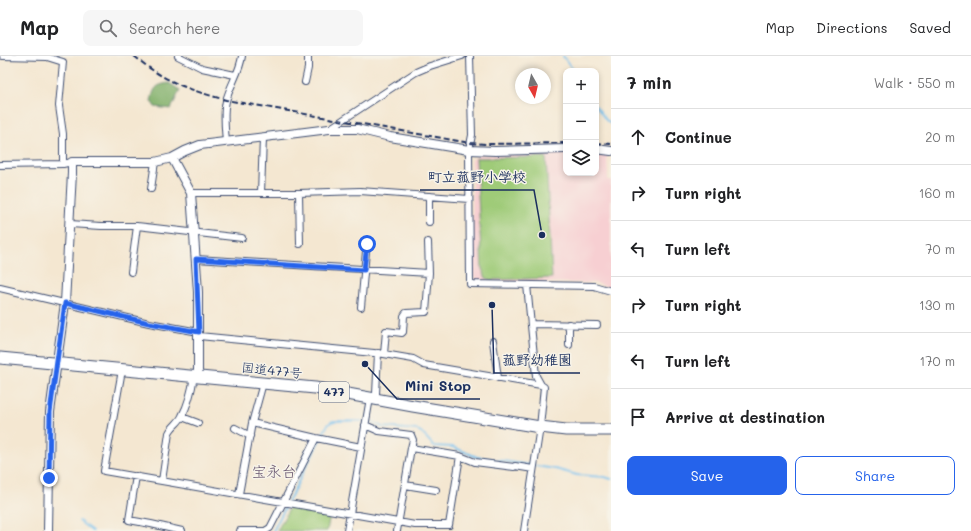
<!DOCTYPE html>
<html lang="en">
<head>
<meta charset="utf-8">
<style>
  body { margin:0; font-family:Mali,"Klee One",sans-serif; background:#f6f6f6; color:#202124 }
  .controls { position:absolute; right:12px; top:12px; display:grid; overflow:hidden; border-radius:8px; box-shadow:0 2px 6px #0003 }
  .controls button { width:36px; height:36px; display:grid; place-items:center; padding:0; border:0; border-bottom:1px solid #e0e0e0; background:#fff; color:#202124; font:20px sans-serif }
  .compass { position:absolute; left:515px; top:12px; width:36px; height:36px; border-radius:50%; background:#fff; box-shadow:0 2px 6px #0003; rotate:172deg }
  .stop { position:absolute; width:12px; height:12px; margin:-9px; border:3px solid #2563eb; border-radius:50%; background:#fff }
  .stop.end { background:#2563eb; border-color:#fff; box-shadow:0 1px 4px #0008 }
  .list { margin:0; padding:0; list-style:none }
  h2 { display:flex; justify-content:space-between; align-items:center; height:52px; margin:0; padding:0 16px; font-size:17px }
  h2 small { font-size:13px; font-weight:400; color:#757577 }
  .list li { display:grid; grid-template-columns:26px 1fr auto; gap:12px; align-items:center; box-sizing:border-box; height:56px; padding:0 16px; border-top:1px solid #e0e0e0 }
  .list b { display:block; font-size:15px; white-space:nowrap }
  .list em { font-size:13px; font-style:normal; color:#757577 }
  .actions { display:flex; gap:8px; padding:12px 16px }
  .actions a { flex:1; padding:9px 0; border:1px solid #2563eb; border-radius:8px; text-align:center; font-size:14px; color:#2563eb }
  .actions .main { background:#2563eb; color:#fff }
  .icon { flex:none; width:22px; height:22px; fill:none; stroke:currentColor; stroke-width:2; stroke-linecap:round; stroke-linejoin:round }
  .map { position:relative; flex:none; width:611px; height:475px; overflow:hidden }
  header { display:flex; align-items:center; gap:24px; box-sizing:border-box; height:56px; padding:0 20px; background:#fff; border-bottom:1px solid #e0e0e0 }
  header strong { font-size:19px }
  nav { display:flex; gap:22px; margin-inline-start:auto; font-size:14px }
  .search { width:280px; height:36px; background:#f6f6f6; display:flex; align-items:center; gap:10px; box-sizing:border-box; padding:0 14px; border-radius:8px; color:#757577; font-size:15px }
  main { display:flex }
  aside { flex:1; background:#fff }
  .map>svg:first-child { display:block }
  .built { fill:#f7cfd2 }
  .green { fill:#9fcb78; stroke:#5d7d6b }
  .forest { fill:#7faf68; stroke:#4d6f63 }
  .lines { fill:none; stroke-linecap:round; stroke-linejoin:round }
  .stream { stroke:#76c1ef; stroke-width:2 }
  .street-casing { stroke:#3c4b6f; stroke-width:8 }
  .secondary-casing { stroke:#3c4b6f; stroke-width:10 }
  .highway-casing { stroke:#3c4b6f; stroke-width:13 }
  .street { stroke:#fff; stroke-width:6 }
  .secondary { stroke:#fff; stroke-width:8 }
  .highway { stroke:#fff; stroke-width:11 }
  .rail { stroke:#1b2f5e; stroke-width:2; stroke-dasharray:6 3; stroke-linecap:butt }
  .route { stroke:#2563eb; stroke-width:5 }
  .labels { text-anchor:middle; stroke-width:3; stroke-linejoin:round; paint-order:stroke }
  .shield { fill:#f7f3e8; stroke:#5d6a87; stroke-width:1 }
  .shield-label { font-size:12px; font-weight:bold; fill:#1b2f5e }
  .street-label { font-size:13px; fill:#1b2f5e; stroke:#f7f3e8 }
  .quarter-label { font-size:15px; fill:#65536d; stroke:#f7f3e8 }
  .leader { fill:none; stroke:#1b2f5e; stroke-width:1.5 }
  .callout-dot { fill:#1b2f5e; stroke:#f7f3e8; stroke-width:1.5 }
  .callout-label { font-size:14px; text-anchor:middle; font-weight:bold; fill:#1b2f5e; stroke:#f7f3e8; stroke-width:3; stroke-linejoin:round; paint-order:stroke }
</style>
</head>
<body>
<header>
<strong>Map</strong>
<div class="search"><svg class="icon" aria-label="search" viewBox="0 0 24 24"><circle cx="10" cy="10" r="6"/><path d="M15 15l6 6"/></svg>Search here</div>
<nav><a>Map</a><a>Directions</a><a>Saved</a></nav>
</header>
<main>
<div class="map">
<svg width="611" height="475" viewBox="0 0 611 475">
  <rect width="100%" height="100%" fill="#f7f3e8"/>
  <filter id="ink" filterUnits="userSpaceOnUse"><feTurbulence type="fractalNoise" baseFrequency=".025" numOctaves="2"/><feDisplacementMap in="SourceGraphic" scale="8" xChannelSelector="R" yChannelSelector="G"/><feConvolveMatrix kernelMatrix="1 2 1 2 8 2 1 2 1" color-interpolation-filters="sRGB"/></filter>
  <filter id="wash" filterUnits="userSpaceOnUse"><feTurbulence type="fractalNoise" baseFrequency=".012" numOctaves="4" result="noise"/><feDisplacementMap in="SourceGraphic" scale="16" xChannelSelector="R" yChannelSelector="G"/><feGaussianBlur stdDeviation="0.9" result="paint"/><feColorMatrix in="noise" values="0 0 0 0 0 0 0 0 0 0 0 0 0 0 0 0 0 1.4 0 .05"/><feComposite in="paint" operator="in"/></filter>
  <g filter="url(#wash)">
    <rect width="100%" height="100%" fill="#f4e7d1"/>
    <path class="built" d="M596,96L607,98L608,124H611V232L596,227L531,226L522,227L477,225L473,219L472,104L478,99L566,97V117H596Z"/>
    <path class="green" d="M546,101L552,222L490,224L486,222L482,213L476,102Z
      M290,451L330,458L327,475H277Z"/>
    <path class="forest" d="M169,27L180,34L171,53L155,51L151,45C154,32 155,29 169,27Z"/>
    <g class="lines">
      <path class="stream" d="M563,0L574,15
        M596,50L606,64L611,68
        M372,366L383,371L417,374L421,376L434,390L453,391L477,401L555,413L577,419L605,421L611,423
        M79,465L92,475
        M273,475L327,370L331,366L334,365H362"/>
    </g>
  </g>
  <g filter="url(#ink)">
    <g class="lines">
      <defs>
        <path id="street" d="M3,0L47,1L63,6L59,50L63,78V108
          M178,0L202,12L235,19
          M470,0L472,79L469,94L470,228L594,230L611,235
          M305,26L308,12V0
          M329,73L416,16L430,10L462,0
          M226,86C225,72 223,58 226,45C230,29 240,16 242,0
          M0,109L63,108L72,106
          M151,133L155,106
          M191,137H299L360,135L469,143
          M261,137L263,82
          M299,137L300,188
          M429,140V166
          M70,168L101,170H137L242,182
          M196,203L429,217L428,186
          M131,216L137,170
          M0,232L149,267L199,276
          M361,251L367,184
          M531,268L597,269
          M199,280L384,298L413,303L424,309L541,329
          M493,285L498,322
          M569,289V268
          M384,298L386,275L402,277L403,276L404,260L406,257L426,256L429,217
          M122,314L104,415L398,466L415,469H449L460,400
          M376,338L378,297
          M182,361L198,367
          M252,367L263,327
          M365,369L379,375L411,379L413,384L411,392L460,400L475,406L514,411L515,410L533,413
          M235,372L250,380
          M136,420L129,464L151,468L182,475
          M162,425L169,377C172,370 179,367 182,360C189,347 192,333 194,320
          M405,429L436,434
          M239,438L252,367L316,382L361,391
          M240,475H265L270,472L316,382
          M347,475L370,342
          M397,475L411,392
          M524,475L540,371L544,331L541,329L536,320L527,229"/>
        <path id="secondary" d="M596,93L611,95
          M172,102L191,137L198,236V320
          M48,475L50,356L65,247L72,117V106H155L172,102L185,95L200,89L329,73H357L390,81L469,94L495,95L566,93"/>
        <path id="highway" d="M0,302L315,332L413,350L540,371L566,374H611"/>
      </defs>
      <use href="#street" class="street-casing"/>
      <use href="#secondary" class="secondary-casing"/>
      <use href="#highway" class="highway-casing"/>
      <use href="#street" class="street"/>
      <use href="#secondary" class="secondary"/>
      <use href="#highway" class="highway"/>
      <path class="rail" d="M134,0C141,5 147,11 154,15C176,30 201,37 226,44L470,87L486,88L566,87
        M596,87L611,88"/>
    </g>
  </g>
  <g class="lines" filter="url(#ink)">
    <path class="route" d="M49,422L50,356L65,247L149,267L199,276L196,203L364,214L367,188"/>
  </g>
  <g class="labels">
    <rect class="shield" x="319" y="326" width="30" height="20" rx="3"/>
    <g class="shield-label">
      <text x="334" y="340">477</text>
    </g>
    <g class="street-label">
      <text transform="translate(272 314) rotate(6)" y="5">国道477号</text>
    </g>
    <g class="quarter-label">
      <text x="274" y="421">宝永台</text>
    </g>
  </g>
  <path class="leader" d="M542 179L534 134H420M492 249L494 317H580M365 308L397 343H480"/>
  <g class="callout-dot">
    <circle cx="542" cy="179" r="4"/>
    <circle cx="492" cy="249" r="4"/>
    <circle cx="365" cy="308" r="4"/>
  </g>
  <g class="callout-label">
    <text x="477" y="126">町立菰野小学校</text>
    <text x="537" y="309">菰野幼稚園</text>
    <text x="438" y="335">Mini Stop</text>
  </g>
</svg>
<div class="controls">
<button>+</button>
<button>−</button>
<button><svg class="icon" aria-label="layers" viewBox="0 0 24 24"><path d="M12 4l9 5-9 5-9-5zM3 14l9 5 9-5"/></svg></button>
</div>
<svg class="compass" viewBox="-18 -18 36 36"><path d="M0-13l5 13h-10z" fill="#e53935"/><path d="M0 13l5-13h-10z" fill="#757577"/></svg>
<div class="stop" style="left:367px;top:188px"></div>
<div class="stop end" style="left:49px;top:422px"></div>
</div>
<aside>
<h2>7 min<small>Walk · 550 m</small></h2>
<ul class="list">
<li><svg class="icon" aria-label="ahead" viewBox="0 0 24 24"><path d="M12 20V5M6 11l6-6 6 6"/></svg><div><b>Continue</b></div><em>20 m</em></li>
<li><svg class="icon" aria-label="right" viewBox="0 0 24 24"><path d="M7 20v-9h11M14 6l5 5-5 5"/></svg><div><b>Turn right</b></div><em>160 m</em></li>
<li><svg class="icon" aria-label="left" viewBox="0 0 24 24"><path d="M17 20v-9H6M10 6l-5 5 5 5"/></svg><div><b>Turn left</b></div><em>70 m</em></li>
<li><svg class="icon" aria-label="right" viewBox="0 0 24 24"><path d="M7 20v-9h11M14 6l5 5-5 5"/></svg><div><b>Turn right</b></div><em>130 m</em></li>
<li><svg class="icon" aria-label="left" viewBox="0 0 24 24"><path d="M17 20v-9H6M10 6l-5 5 5 5"/></svg><div><b>Turn left</b></div><em>170 m</em></li>
<li><svg class="icon" aria-label="arrive" viewBox="0 0 24 24"><path d="M6 21V4h12l-3 4 3 4H6"/></svg><div><b>Arrive at destination</b></div></li>
</ul>
<div class="actions"><a class="main">Save</a><a>Share</a></div>
</aside>
</main>
</body>
</html>
